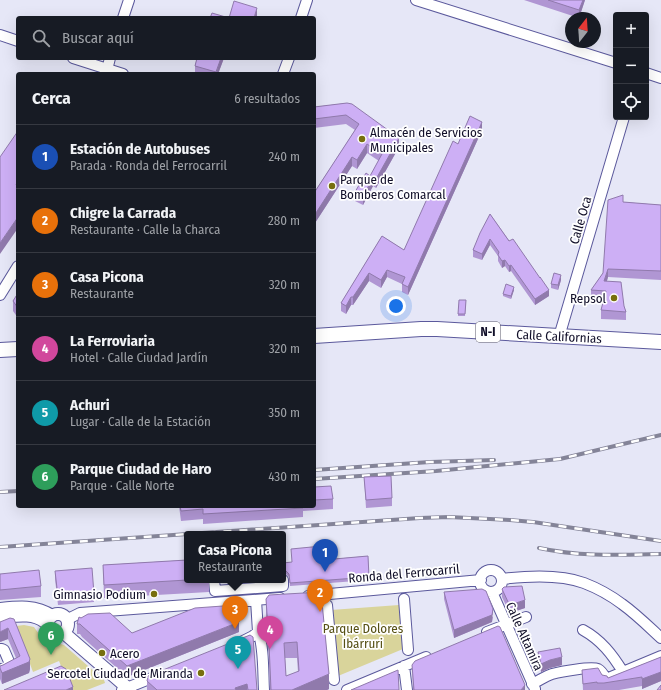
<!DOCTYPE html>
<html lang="es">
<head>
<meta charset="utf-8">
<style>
  body { margin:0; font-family:"Fira Sans Condensed",sans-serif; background:#242831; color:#f1f3f6 }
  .controls { position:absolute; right:12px; top:12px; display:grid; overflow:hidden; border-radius:4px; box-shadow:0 4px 16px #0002 }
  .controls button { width:36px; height:36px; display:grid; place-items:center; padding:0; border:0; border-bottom:1px solid #363941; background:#171b24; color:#f1f3f6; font:20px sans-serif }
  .compass { position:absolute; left:565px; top:12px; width:36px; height:36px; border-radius:50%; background:#171b24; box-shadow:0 4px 16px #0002; rotate:17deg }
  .you { position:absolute; left:396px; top:306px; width:14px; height:14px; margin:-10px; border:3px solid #fff; border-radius:50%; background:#1a73e8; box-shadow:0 0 0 6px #1a73e833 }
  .badge { display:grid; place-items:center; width:26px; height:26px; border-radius:50%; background:#ea580c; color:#fff; font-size:13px; font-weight:700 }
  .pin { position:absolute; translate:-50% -33px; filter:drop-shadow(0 1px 2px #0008) }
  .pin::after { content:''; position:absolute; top:21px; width:14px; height:12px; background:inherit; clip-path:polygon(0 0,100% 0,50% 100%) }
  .popup { position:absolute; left:184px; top:531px; width:102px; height:52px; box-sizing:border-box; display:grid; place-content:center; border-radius:4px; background:#171b24; filter:drop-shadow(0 1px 3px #0005); font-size:13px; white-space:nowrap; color:#9ea1a6 }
  .popup b { font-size:15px; color:#f1f3f6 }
  .popup::after { content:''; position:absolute; left:50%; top:100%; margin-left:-8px; border:8px solid transparent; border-top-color:#171b24 }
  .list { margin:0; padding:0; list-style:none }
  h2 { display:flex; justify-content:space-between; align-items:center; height:52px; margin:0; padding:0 16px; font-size:17px }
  h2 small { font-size:13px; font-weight:400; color:#9ea1a6 }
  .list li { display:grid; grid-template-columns:26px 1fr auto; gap:12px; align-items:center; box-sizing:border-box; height:64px; padding:0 16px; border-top:1px solid #363941 }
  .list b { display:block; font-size:15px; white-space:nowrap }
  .list p { margin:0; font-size:13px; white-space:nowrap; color:#9ea1a6 }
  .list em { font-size:13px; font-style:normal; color:#9ea1a6 }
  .icon { flex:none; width:22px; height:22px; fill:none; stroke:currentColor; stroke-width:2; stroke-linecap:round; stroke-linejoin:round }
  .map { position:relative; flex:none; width:661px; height:690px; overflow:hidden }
  .search { position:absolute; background:#171b24; box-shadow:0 4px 16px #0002; left:16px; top:16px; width:300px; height:44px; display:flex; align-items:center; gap:10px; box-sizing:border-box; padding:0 14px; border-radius:4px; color:#9ea1a6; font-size:15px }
  .panel { position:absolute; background:#171b24; box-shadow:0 4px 16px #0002; left:16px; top:72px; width:300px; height:436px; border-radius:4px }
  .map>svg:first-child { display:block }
  .green { fill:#d9d49b }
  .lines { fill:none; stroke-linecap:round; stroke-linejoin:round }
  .minor-casing { stroke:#5b599c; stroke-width:12 }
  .major-casing { stroke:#5b599c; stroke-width:14 }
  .highway-casing { stroke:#5b599c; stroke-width:16 }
  .minor { stroke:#fff; stroke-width:10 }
  .major { stroke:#fff; stroke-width:12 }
  .highway { stroke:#fff; stroke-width:14 }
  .rail-casing { stroke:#848498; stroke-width:4 }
  .rail { stroke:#fff; stroke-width:2.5; stroke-dasharray:8; stroke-linecap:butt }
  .wall { fill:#b096d3; fill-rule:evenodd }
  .shaded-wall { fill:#907aac }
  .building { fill:#cdaff5; stroke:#907aac; fill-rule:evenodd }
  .poi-dot { fill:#776f0d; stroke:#fff; stroke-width:1.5 }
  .labels { text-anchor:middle; stroke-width:3.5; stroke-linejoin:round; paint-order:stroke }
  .shield { fill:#fff; stroke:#585769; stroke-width:1 }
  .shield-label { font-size:12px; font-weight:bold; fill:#110f29 }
  .poi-label { font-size:13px; fill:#110f29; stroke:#fff; text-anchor:start }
  .street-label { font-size:13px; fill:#110f29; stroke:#fff }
  .park-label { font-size:13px; fill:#565014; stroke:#fff }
</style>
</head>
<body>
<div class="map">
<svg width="661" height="690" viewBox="0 0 661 690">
  <rect width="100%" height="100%" fill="#e6e7f7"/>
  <path class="green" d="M399,605L403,649L338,676L331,610Z
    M24,625L34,627L39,634L47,640L64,645L104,680L105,683L87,690H71L59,661L33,672L16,626Z"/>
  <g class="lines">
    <defs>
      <path id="minor" d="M416,0L616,63
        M123,18L129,0
        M301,18L307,0
        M0,35L18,41
        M73,58L123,74
        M646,73L661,78
        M106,74L110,58
        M283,74L289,58
        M0,295L18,266
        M561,330L624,117
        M480 581a11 11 0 1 1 22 0a11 11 0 1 1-22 0Z
        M502,579C527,576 560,574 584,583C597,588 610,595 622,604C636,614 648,626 661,638
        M214,580L215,591L283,586V580
        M492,592L535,689
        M308,596L481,580
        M404,599L408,650
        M256,600L258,632C264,645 263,674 264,690
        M327,605L334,680
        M68,619L80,613L280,598
        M583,630C601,640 612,654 623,672
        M487,632L526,617
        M241,642L253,636L258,632
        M0,649H2L4,650L10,664L8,666L0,670
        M404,666L407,690
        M532,684C539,681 545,676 552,674C560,672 591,666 598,669C602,671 604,675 606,679L661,656
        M122,690L159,675
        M347,690L426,657"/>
      <path id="major" d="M0,609C18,607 36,605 52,616
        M48 624a10 10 0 1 1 20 0a10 10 0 1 1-20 0Z
        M0,617C15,616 32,612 45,622
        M64,633L130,690"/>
      <path id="highway" d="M314,336L421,329H437L661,342
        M0,350L18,349"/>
    </defs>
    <use href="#minor" class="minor-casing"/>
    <use href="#major" class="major-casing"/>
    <use href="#highway" class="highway-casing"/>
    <use href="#minor" class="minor"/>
    <use href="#major" class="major"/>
    <use href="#highway" class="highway"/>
    <defs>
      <path id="rail" d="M314,470L430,462L494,460
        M314,479L436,471L560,459L661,435
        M0,492L18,491
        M0,547L420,518L449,517L510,520L533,522L661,541
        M539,548C580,557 619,555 661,554"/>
    </defs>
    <use href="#rail" class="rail-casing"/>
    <use href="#rail" class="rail"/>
  </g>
  <path class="wall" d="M524,0H585L579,18Z
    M197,58H224L218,74H195V66Z
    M347,103L399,147L376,188L373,186L363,205L355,201V192L370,176L379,161L367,153L357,169L352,166L315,223V228L314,230V193L355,130L346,124L314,128V107Z
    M482,130L408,295L402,292V284L387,277L381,288L369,281L353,305H351L346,314L341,311V303L382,236L404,250L458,144Z
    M623,202L661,205V280L608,277L607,281L624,306L626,312V320L601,319V310L604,300L591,299V290L603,273Z
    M490,214L549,296L535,305L511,271L509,272L505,266L502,268L498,261V256L490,245L482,260L473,257V250Z
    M561,280L558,290L551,288V284Z
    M514,290L511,299L503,296V294Z
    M18,293V318L13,311V301Z
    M466,300L465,316H458V314Z
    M364,477L392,498V506L366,508Z
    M314,487L333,499V509L303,511V517L203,524V519L181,521L179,506H314Z
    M368,556L369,580L290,586L289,577L286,574H283V563Z
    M187,560V580H209V592L104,598L103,565Z
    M55,571L94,594V602L58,605L55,579Z
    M0,574L41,586V597L0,600Z
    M502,589L525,608L513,612H509L502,597Z
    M444,592L493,617L492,622L454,638L444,599Z
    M269,595L329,689L327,690H270L269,660L266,614V599ZM285,658H297L298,672L286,676Z
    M79,617L132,633L239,632L127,677L82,637L80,634H77V624Z
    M10,618L30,669L29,673L2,684L0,679V666L3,665L16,658L8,639L0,642Z
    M250,635L257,690H147V681Z
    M538,652L562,665L550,668L541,672L538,660Z
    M661,657V681L642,689V686L619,690H583L582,670L602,675L608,678Z
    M412,665L525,690H413Z"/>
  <path class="shaded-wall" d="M583,0H585L579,18V10Z
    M257,8V18H254Z
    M221,58H224L218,74H216Z
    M482,122V130L408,295V287Z
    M399,138V147L376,188V179Z
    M367,144V153L357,169V160Z
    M352,157V166L315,223V228L314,230V216Z
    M373,178V186L363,205V196Z
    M18,217V228L0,254V243Z
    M490,239V245L482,260V254Z
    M505,260V266L502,268V261Z
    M511,265V271L509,272V266Z
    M608,269V277L604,290V281Z
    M387,270V277L381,288V280Z
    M369,273V281L353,305V297Z
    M561,275V280L558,290V285Z
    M514,287V290L511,299V296Z
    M549,290V296L535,305V299Z
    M351,297V305L346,314V306Z
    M525,600V608L513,612V604Z
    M493,609L492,622L454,638V630Z
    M239,622V632L127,677V666Z
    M8,628V639L0,642V632Z
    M562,657V665L550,668L541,672V664L550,660Z
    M30,659V669L29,673L2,684V673Z
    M661,672V681L642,689V679Z
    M329,674V689L327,690H292Z
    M247,684V690H235V688Z
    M525,685V690H521Z
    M73,687V690H66Z"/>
  <path class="building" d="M548,0H583L579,10Z
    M234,1L257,8L254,18H229Z
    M212,13L229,18H210Z
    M197,58H221L216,72L195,66Z
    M347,103L352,104L399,138L376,179L373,178L363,196L355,192L366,173L370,176L382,154L367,144L357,160L352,157L314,216V193L359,124L346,115L314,119V107Z
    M470,116L482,122L408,287L402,284L405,277L387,270L381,280L369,273L353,297H351L346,306L341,303L382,236L404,250L453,141L458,144Z
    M18,131V181L16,185L18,186V217L0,243V157Z
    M623,195V202L661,205V271L608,269L604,281L621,282L624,306L626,312L601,310L606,291L591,290L603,273L608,200Z
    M490,214L509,241L513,239L540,278V277L549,290L535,299L511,265L509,266L505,260L502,261L498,255L499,252L490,239L482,254L473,250L480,233Z
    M554,273L561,275L558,285L551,284Z
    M506,284L514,287L511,296L503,294Z
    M18,293V308L13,301Z
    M459,300H466L465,314H458Z
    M391,476L392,498L366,500L364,477Z
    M331,486L333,499L314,500V487Z
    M180,506H303V508L203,514V509L181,511Z
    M322,546L323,560L368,556L369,577L290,583L289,574L286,571L283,570V563L292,562L291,549Z
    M187,560V580L104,585L103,565Z
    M92,568L94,594L58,597L55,571Z
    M39,570L41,586L0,590V574Z
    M522,586L525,600L513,604H509L502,589L504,587Z
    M482,589L486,591L493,609L492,615L454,630L444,592Z
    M321,592L329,674L292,690H271L269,644L266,599L269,595ZM297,642L299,671L286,676L284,643Z
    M237,605L239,622L127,666L82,626L80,624H77L79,617L81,618L88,614L110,613L132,633L195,608Z
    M10,618L14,619L30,659L29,662L2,673L0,668V666L3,665L20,656L8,628L0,632V622Z
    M498,626L500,627L525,685L521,690H414L412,665L415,661Z
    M250,635L253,637L257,690H248L247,684L235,688L236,690H157L147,681L148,676Z
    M560,648L562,657L550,660L541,664L538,652Z
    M661,657V672L642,679V677L604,683H597V682L583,684L582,670L598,668L602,675L607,676L608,678Z
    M61,666L66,669L73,687L66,690H4Z
    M398,670L399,690H351Z
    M661,685V690H657Z"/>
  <g class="poi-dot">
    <circle cx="362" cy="139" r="4"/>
    <circle cx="332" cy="186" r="4"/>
    <circle cx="614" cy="298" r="4"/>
    <circle cx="154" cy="594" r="4"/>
    <circle cx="102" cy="653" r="4"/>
    <circle cx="201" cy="673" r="4"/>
  </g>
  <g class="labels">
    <rect class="shield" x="476" y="322" width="24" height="20" rx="3"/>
    <g class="shield-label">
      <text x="488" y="336">N-I</text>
    </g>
    <g class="poi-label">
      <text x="370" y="137">Almacén de Servicios<tspan x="370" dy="15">Municipales</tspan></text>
      <text x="340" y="184">Parque de<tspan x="340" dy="15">Bomberos Comarcal</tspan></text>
      <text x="606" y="303" text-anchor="end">Repsol</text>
      <text x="146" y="599" text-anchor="end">Gimnasio Podium</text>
      <text x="110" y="658">Acero</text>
      <text x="193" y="678" text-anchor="end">Sercotel Ciudad de Miranda</text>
    </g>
    <g class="street-label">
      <text transform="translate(580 220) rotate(-74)" y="5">Calle Oca</text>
      <text transform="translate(559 336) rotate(3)" y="5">Calle Californias</text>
      <text transform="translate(404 573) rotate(-5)" y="5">Ronda del Ferrocarril</text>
      <text transform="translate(525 636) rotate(66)" y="5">Calle Altamira</text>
    </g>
    <g class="park-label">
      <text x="363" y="633">Parque Dolores<tspan x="363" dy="15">Ibárruri</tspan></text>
    </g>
  </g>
</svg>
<div class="controls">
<button>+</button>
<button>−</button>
<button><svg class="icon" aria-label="locate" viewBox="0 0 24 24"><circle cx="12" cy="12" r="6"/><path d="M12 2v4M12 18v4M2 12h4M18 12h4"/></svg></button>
</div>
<svg class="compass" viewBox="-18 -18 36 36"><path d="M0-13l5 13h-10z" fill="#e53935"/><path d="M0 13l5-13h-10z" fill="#9ea1a6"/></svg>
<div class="you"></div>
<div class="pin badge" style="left:325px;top:572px;background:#1a4fb4">1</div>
<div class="pin badge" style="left:320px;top:612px;background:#e8710a">2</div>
<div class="pin badge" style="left:235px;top:629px;background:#e8710a">3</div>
<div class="popup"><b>Casa Picona</b>Restaurante</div>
<div class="pin badge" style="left:270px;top:649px;background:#d1479c">4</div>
<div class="pin badge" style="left:238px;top:669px;background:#0f9aa8">5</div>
<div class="pin badge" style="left:51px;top:655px;background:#2e9e5b">6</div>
<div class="search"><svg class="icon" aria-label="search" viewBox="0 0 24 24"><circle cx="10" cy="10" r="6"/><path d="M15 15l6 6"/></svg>Buscar aquí</div>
<section class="panel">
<h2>Cerca<small>6 resultados</small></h2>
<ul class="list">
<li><span class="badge" style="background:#1a4fb4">1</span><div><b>Estación de Autobuses</b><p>Parada · Ronda del Ferrocarril</p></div><em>240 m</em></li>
<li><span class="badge" style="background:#e8710a">2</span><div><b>Chigre la Carrada</b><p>Restaurante · Calle la Charca</p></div><em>280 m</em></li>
<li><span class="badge" style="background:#e8710a">3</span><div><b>Casa Picona</b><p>Restaurante</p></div><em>320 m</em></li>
<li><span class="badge" style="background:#d1479c">4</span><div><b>La Ferroviaria</b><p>Hotel · Calle Ciudad Jardín</p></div><em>320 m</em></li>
<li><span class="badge" style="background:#0f9aa8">5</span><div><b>Achuri</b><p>Lugar · Calle de la Estación</p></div><em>350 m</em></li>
<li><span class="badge" style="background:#2e9e5b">6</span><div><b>Parque Ciudad de Haro</b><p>Parque · Calle Norte</p></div><em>430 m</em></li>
</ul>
</section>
</div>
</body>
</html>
